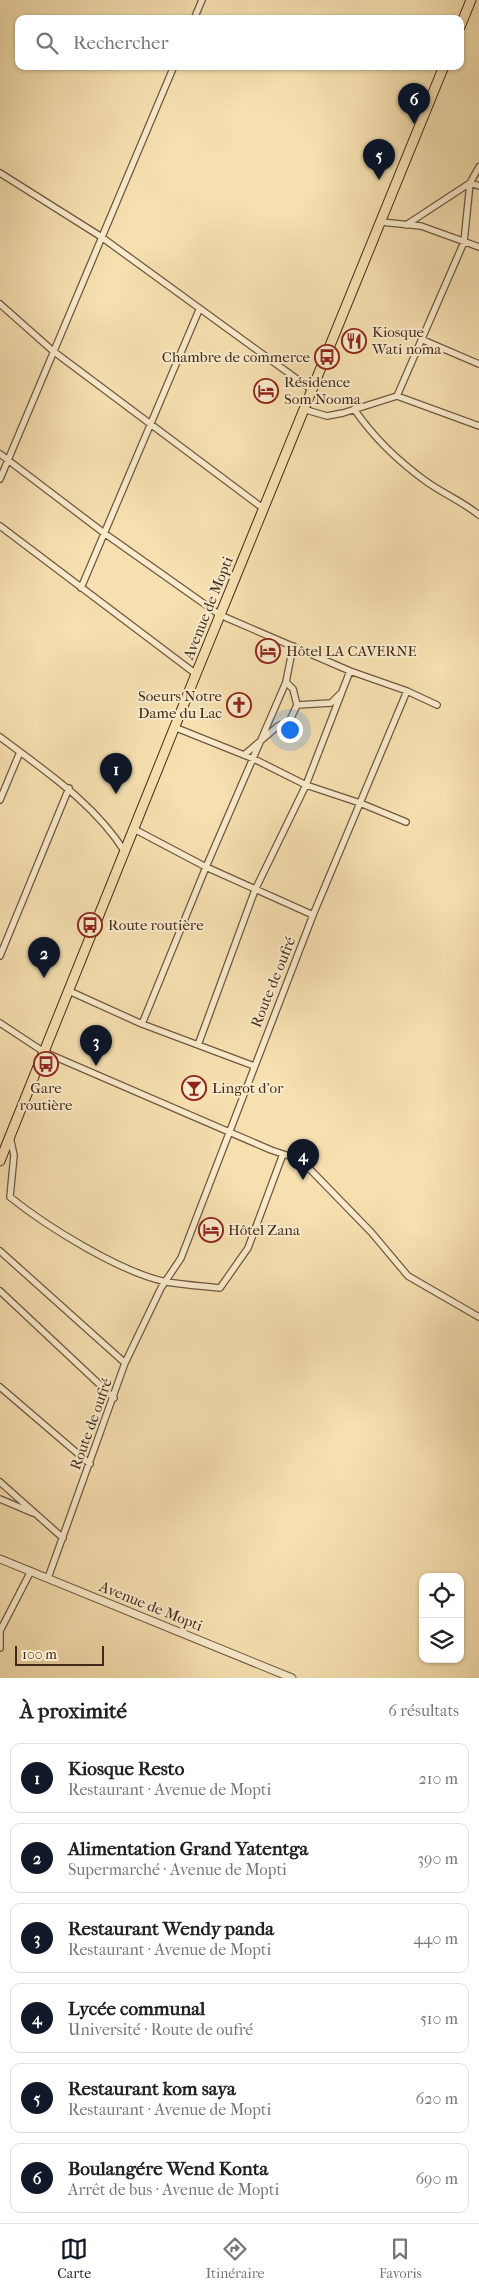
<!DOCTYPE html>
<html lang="fr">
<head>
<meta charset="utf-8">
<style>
  body { margin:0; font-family:"IM FELL French Canon",serif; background:#f6f6f6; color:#222 }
  .controls { position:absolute; right:15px; bottom:15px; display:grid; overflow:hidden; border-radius:10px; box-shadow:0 1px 4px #0004 }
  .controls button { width:45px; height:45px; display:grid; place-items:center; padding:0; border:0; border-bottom:1px solid #e0e0e0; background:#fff; color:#222; font:25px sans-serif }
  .scale { position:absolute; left:15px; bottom:12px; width:89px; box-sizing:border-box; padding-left:5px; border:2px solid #432919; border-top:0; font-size:14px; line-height:18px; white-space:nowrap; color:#432919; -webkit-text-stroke:4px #f9ebcc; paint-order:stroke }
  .you { position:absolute; left:289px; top:729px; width:18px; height:18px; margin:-12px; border:4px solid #fff; border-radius:50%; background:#1a73e8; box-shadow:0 0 0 8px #1a73e833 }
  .badge { display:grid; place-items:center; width:32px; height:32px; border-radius:50%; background:#111827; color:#fff; font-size:16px; font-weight:700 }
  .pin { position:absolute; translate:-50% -41px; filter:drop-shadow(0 1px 2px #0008) }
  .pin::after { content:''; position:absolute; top:26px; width:18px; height:15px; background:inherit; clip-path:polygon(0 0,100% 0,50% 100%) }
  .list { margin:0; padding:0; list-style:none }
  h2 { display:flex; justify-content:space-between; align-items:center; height:65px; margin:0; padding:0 20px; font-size:21px }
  h2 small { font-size:16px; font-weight:400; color:#767676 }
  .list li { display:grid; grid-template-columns:32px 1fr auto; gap:15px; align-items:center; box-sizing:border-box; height:70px; margin:0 10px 10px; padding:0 10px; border:1px solid #e0e0e0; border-radius:10px }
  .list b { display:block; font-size:19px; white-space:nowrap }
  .list p { margin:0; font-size:16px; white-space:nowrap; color:#767676 }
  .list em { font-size:16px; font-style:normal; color:#767676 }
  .icon { flex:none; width:28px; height:28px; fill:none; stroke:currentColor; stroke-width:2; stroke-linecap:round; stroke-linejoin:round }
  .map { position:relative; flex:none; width:479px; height:1678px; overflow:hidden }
  .search { position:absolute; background:#fff; box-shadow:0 1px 4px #0004; left:15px; right:15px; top:15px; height:55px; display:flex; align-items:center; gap:12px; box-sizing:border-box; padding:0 18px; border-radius:10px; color:#767676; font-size:19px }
  .sheet { height:545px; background:#fff }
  nav { display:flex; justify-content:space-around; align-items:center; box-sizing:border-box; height:70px; border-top:1px solid #e0e0e0; background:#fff; font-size:14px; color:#767676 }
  nav a { display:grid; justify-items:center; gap:2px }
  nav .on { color:#111827 }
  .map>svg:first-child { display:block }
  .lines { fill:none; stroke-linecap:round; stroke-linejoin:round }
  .minor-casing { stroke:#70573f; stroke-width:8 }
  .tertiary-casing { stroke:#70573f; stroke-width:9 }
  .primary-casing { stroke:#432919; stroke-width:11 }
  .minor { stroke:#f9ebcc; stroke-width:5.5 }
  .tertiary { stroke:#f9ebcc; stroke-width:7 }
  .primary { stroke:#f6e0b0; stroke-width:9 }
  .labels { text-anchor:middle; stroke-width:4; stroke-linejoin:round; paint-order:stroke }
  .poi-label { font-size:15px; fill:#432919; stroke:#f9ebcc; text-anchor:start }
  .street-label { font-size:15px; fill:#432919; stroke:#f9ebcc }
</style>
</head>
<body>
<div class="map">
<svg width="479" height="1678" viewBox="0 0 479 1678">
  <rect width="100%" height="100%" fill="#f6e0b0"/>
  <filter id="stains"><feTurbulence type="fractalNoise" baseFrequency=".004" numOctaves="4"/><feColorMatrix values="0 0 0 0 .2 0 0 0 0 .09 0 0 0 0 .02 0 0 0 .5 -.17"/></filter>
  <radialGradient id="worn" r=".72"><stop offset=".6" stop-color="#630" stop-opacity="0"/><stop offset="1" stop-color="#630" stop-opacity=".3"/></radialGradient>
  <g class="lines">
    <defs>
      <path id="minor" d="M194,19L202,0
        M0,173L100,236L312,390
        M381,222L421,226L479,247
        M406,225L470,183L479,167
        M0,304L53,351L264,509
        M423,340L479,364
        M397,396L464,242L470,183L479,186
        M303,409L327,416L343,413L397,396L479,426
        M354,409C374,438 399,462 427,482C444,494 463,502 479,515
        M0,454L104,533L220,615L350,671L407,691L437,705
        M0,479L174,66
        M0,526L196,674
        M81,588L199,310
        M286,682L293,689L297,705
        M174,727L254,759L306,785L360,803L406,822
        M0,737C45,771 94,803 125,852
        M244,755L278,726L290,720L297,705L331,703L340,694
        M0,800L20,752
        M134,829L206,867L313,915
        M0,956L69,788
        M69,991L142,1024L254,1066
        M0,1023L44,1052L271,1150L301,1160L371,1232L408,1276L479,1317
        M142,1024L206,867L286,682L293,646
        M198,1045L255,890L306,785L350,671
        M10,1137L14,1155L10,1197C46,1226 121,1273 167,1282C184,1285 202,1286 220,1288L248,1248L283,1154
        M0,1251L125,1363
        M0,1291L114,1398
        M0,1387L90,1464
        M0,1482L63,1538
        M0,1499L33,1513
        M48,1578L125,1363L161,1288L181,1258L313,915L407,691
        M0,1648V1631L31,1571"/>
      <path id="tertiary" d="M0,1559L292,1678"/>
      <path id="primary" d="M460,27L471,0
        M0,1161L196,674L444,66"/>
    </defs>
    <use href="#minor" class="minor-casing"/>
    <use href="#tertiary" class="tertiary-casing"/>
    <use href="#primary" class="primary-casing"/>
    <use href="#minor" class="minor"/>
    <use href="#tertiary" class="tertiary"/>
    <use href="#primary" class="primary"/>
  </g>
  <defs>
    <symbol id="restaurant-ring" viewBox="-11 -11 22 22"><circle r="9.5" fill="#f9ebcc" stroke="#8f2418" stroke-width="1.5"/><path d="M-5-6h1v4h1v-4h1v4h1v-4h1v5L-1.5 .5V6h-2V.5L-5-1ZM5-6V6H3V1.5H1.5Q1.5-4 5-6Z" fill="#8f2418"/></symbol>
    <symbol id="bus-ring" viewBox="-11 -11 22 22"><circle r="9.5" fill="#f9ebcc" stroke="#8f2418" stroke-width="1.5"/><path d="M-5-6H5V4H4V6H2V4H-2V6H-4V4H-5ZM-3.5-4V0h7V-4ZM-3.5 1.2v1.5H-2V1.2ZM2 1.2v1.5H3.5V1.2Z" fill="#8f2418"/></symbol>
    <symbol id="hotel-ring" viewBox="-11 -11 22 22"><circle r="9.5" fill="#f9ebcc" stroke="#8f2418" stroke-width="1.5"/><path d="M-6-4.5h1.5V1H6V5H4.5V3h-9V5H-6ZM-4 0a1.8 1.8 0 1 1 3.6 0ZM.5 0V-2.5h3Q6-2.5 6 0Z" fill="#8f2418"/></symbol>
    <symbol id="church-ring" viewBox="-11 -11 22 22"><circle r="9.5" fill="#f9ebcc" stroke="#8f2418" stroke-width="1.5"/><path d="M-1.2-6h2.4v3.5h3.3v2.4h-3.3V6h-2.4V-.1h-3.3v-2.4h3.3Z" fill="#8f2418"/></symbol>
    <symbol id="bar-ring" viewBox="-11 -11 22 22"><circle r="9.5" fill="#f9ebcc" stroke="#8f2418" stroke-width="1.5"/><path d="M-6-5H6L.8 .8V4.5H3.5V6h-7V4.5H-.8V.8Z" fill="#8f2418"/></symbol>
  </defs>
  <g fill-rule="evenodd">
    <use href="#restaurant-ring" x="340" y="327" width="28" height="28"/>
    <use href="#bus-ring" x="313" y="343" width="28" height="28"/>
    <use href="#hotel-ring" x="252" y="377" width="28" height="28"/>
    <use href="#hotel-ring" x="254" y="637" width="28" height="28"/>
    <use href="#church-ring" x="225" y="691" width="28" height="28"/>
    <use href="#bus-ring" x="76" y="911" width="28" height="28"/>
    <use href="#bus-ring" x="32" y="1050" width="28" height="28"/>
    <use href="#bar-ring" x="180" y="1074" width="28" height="28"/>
    <use href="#hotel-ring" x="197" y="1216" width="28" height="28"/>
  </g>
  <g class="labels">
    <g class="poi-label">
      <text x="372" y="337">Kiosque<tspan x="372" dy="17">Wati noma</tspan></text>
      <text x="310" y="362" text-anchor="end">Chambre de commerce</text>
      <text x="284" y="387">Résidence<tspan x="284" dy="17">Som Nooma</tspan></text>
      <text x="286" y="656">Hôtel LA CAVERNE</text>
      <text x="222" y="701" text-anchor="end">Soeurs Notre<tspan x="222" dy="17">Dame du Lac</tspan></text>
      <text x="108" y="930">Route routière</text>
      <text x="46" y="1093" text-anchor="middle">Gare<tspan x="46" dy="17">routière</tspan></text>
      <text x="212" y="1093">Lingot d'or</text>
      <text x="228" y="1235">Hôtel Zana</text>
    </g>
    <g class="street-label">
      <text transform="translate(208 608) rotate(-68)" y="5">Avenue de Mopti</text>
      <text transform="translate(273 982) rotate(-68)" y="5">Route de oufré</text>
      <text transform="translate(91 1424) rotate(-70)" y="5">Route de oufré</text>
      <text transform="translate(151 1606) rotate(22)" y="5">Avenue de Mopti</text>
    </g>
  </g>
  <rect width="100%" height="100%" filter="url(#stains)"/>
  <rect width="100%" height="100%" fill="url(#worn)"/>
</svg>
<div class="controls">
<button><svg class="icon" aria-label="locate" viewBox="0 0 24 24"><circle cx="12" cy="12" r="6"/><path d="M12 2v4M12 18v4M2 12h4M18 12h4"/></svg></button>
<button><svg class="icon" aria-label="layers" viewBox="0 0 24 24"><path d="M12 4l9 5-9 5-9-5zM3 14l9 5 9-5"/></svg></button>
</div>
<div class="scale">100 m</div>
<div class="you"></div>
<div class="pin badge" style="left:116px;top:794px">1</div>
<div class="pin badge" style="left:44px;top:978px">2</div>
<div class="pin badge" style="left:96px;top:1066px">3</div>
<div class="pin badge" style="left:303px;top:1180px">4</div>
<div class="pin badge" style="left:379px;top:180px">5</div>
<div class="pin badge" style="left:414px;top:124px">6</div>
<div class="search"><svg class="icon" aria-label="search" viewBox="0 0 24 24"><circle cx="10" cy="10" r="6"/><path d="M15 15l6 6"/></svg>Rechercher</div>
</div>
<section class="sheet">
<h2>À proximité<small>6 résultats</small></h2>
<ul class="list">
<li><span class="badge">1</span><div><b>Kiosque Resto</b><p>Restaurant · Avenue de Mopti</p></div><em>210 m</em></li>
<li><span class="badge">2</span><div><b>Alimentation Grand Yatentga</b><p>Supermarché · Avenue de Mopti</p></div><em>390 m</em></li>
<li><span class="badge">3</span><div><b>Restaurant Wendy panda</b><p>Restaurant · Avenue de Mopti</p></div><em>440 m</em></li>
<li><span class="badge">4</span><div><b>Lycée communal</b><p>Université · Route de oufré</p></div><em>510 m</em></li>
<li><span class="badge">5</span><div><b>Restaurant kom saya</b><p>Restaurant · Avenue de Mopti</p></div><em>620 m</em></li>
<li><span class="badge">6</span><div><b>Boulangére Wend Konta</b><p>Arrêt de bus · Avenue de Mopti</p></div><em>690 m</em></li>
</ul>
</section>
<nav>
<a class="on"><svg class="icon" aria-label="map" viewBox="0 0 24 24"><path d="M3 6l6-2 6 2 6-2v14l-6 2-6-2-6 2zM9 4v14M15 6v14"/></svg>Carte</a>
<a><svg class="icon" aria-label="directions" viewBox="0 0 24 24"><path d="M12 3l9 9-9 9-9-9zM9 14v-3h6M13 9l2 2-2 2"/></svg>Itinéraire</a>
<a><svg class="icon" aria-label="saved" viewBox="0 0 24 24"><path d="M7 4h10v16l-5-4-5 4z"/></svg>Favoris</a>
</nav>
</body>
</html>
